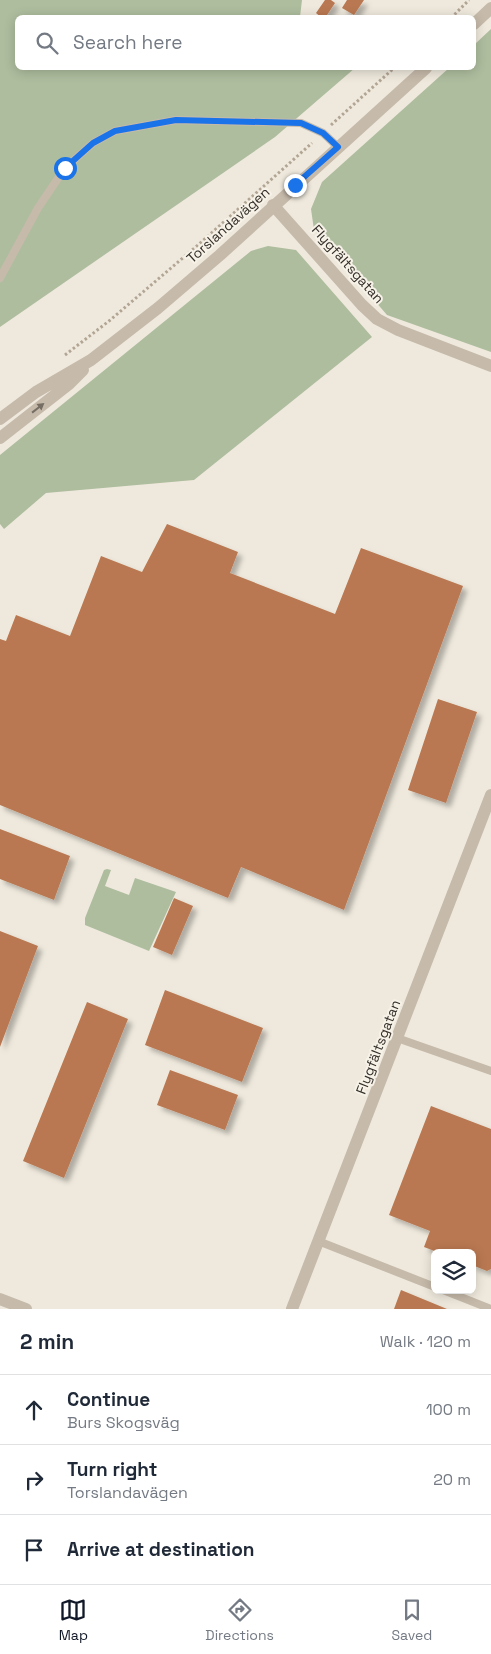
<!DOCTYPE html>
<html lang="en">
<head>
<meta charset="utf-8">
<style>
  body { margin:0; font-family:"Space Grotesk",sans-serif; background:#f2f2f3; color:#1f2937 }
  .controls { position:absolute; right:15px; bottom:15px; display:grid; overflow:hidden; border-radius:8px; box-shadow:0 2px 12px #0003 }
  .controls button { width:45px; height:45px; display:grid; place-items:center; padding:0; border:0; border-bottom:1px solid #e0e1e3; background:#fff; color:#1f2937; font:25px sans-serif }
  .stop { position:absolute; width:15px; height:15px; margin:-11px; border:4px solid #1a73e8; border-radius:50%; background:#fff }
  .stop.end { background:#1a73e8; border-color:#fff; box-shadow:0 1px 5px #0008 }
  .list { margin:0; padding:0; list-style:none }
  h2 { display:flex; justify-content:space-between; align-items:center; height:65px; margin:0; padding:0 20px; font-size:21px }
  h2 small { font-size:16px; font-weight:400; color:#747a83 }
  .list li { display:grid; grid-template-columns:32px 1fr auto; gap:15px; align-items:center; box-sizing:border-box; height:70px; padding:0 20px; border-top:1px solid #e0e1e3 }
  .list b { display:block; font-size:19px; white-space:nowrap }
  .list p { margin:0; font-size:16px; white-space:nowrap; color:#747a83 }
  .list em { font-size:16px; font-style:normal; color:#747a83 }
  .icon { flex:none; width:28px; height:28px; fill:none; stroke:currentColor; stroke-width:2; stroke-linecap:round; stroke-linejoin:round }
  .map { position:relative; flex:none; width:491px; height:1309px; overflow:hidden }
  .search { position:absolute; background:#fff; box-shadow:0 2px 12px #0003; left:15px; right:15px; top:15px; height:55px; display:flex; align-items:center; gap:12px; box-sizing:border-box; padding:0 18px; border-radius:8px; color:#747a83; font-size:19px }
  .sheet { height:275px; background:#fff }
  nav { display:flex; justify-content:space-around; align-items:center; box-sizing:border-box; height:70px; border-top:1px solid #e0e1e3; background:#fff; font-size:14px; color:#747a83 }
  nav a { display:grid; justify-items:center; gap:2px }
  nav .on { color:#111827 }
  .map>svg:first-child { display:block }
  .green { fill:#aebd9e }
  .building { fill:#b97851; filter:url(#shadow) }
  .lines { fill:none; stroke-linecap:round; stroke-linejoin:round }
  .path { stroke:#b2a594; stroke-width:3; stroke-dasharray:2.5 2.5; stroke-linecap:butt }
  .service { stroke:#c6baaa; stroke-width:8 }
  .minor { stroke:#c6baaa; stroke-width:12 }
  .tertiary { stroke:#c6baaa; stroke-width:12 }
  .oneway { fill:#766d63 }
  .route { stroke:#1a73e8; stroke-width:6 }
  .labels { text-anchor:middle; stroke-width:4; stroke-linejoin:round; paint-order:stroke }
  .street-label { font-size:14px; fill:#342e29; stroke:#f7f2e8 }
</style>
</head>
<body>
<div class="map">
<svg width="491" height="1309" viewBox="0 0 491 1309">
  <defs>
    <filter id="shadow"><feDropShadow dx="4.5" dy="4.5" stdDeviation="2.5" flood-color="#0004"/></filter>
  </defs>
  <rect width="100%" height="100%" fill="#efe9dd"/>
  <path class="green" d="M0,0H302L300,17L18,18V68H355L275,137L0,327Z
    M491,29V352L387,315L314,230L311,209L322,182L449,68H474V45Z
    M268,246L296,250L372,337L194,480L46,493L4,529L0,524V455L251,251Z
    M107,869L111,870L105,886L129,895L135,878L176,892L149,951L85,925V918L104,870Z"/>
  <path class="building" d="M325,0H331L335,3L325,18H322L316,13Z
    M347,0H364L354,15L342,8Z
    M167,524L238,552L230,573L335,614L361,548L463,586L344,910L241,867L228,898L0,805V639L6,641L16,615L70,636L101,556L142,572Z
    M438,699L477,712L446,803L408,790Z
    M0,829L70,856L54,900L0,879Z
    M174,898L193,906L172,955L153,947Z
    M0,931L38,946L0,1047Z
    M165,990L263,1028L242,1082L145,1045Z
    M87,1002L128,1019L64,1178L23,1161Z
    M170,1070L238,1095L225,1130L157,1105Z
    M431,1106L491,1129V1269L487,1271L472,1265V1253H440L424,1247L430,1231L389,1215Z
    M401,1290L447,1309H394Z"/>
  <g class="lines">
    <path class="path" d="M451,18L469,0
      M331,125L394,68
      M65,355L109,321L198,245L312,143"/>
    <path class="service" d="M0,278L38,208L65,168L93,143L115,131L176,120L301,123L323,133L338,147
      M397,1038L491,1071
      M318,1241L435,1287
      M443,1290L491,1309"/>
    <path class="minor" d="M273,205L362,305L377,319L398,330L491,366
      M0,1299L26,1309
      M292,1309L491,795"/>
    <path class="tertiary" d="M474,24L491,8
      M0,419L36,392L91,360L158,308L220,255L426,68
      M0,438L69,384L83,370"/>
  </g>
  <defs><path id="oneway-solid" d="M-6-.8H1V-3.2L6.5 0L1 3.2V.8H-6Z" transform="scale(1.25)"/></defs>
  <use class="oneway" href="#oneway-solid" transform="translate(38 408) rotate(-38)"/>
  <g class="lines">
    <path class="route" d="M65,168L93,143L115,131L176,120L301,123L323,133L338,147L295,185"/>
  </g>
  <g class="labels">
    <g class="street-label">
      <text transform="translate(228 225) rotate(-42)" y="5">Torslandavägen</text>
      <text transform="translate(348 264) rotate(48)" y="5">Flygfältsgatan</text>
      <text transform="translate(378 1047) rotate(-69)" y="5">Flygfältsgatan</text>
    </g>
  </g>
</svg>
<div class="controls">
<button><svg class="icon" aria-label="layers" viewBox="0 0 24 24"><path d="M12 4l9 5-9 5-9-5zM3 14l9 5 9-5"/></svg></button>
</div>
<div class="stop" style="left:65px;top:168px"></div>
<div class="stop end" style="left:295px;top:185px"></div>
<div class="search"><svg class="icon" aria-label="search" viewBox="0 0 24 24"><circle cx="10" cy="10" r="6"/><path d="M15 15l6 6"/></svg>Search here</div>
</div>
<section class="sheet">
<h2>2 min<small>Walk · 120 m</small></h2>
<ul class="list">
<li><svg class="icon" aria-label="ahead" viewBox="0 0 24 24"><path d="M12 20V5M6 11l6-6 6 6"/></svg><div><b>Continue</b><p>Burs Skogsväg</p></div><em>100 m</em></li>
<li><svg class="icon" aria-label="right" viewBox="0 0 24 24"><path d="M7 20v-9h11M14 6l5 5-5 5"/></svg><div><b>Turn right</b><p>Torslandavägen</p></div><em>20 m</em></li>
<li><svg class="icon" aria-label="arrive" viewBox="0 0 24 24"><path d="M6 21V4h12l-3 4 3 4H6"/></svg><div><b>Arrive at destination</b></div></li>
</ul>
</section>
<nav>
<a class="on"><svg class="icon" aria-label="map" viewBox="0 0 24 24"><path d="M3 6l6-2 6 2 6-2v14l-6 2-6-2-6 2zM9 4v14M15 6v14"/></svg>Map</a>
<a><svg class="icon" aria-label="directions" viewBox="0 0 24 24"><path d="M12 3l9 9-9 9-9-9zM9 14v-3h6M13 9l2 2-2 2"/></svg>Directions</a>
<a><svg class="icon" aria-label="saved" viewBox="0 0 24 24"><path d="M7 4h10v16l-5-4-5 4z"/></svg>Saved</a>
</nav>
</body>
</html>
